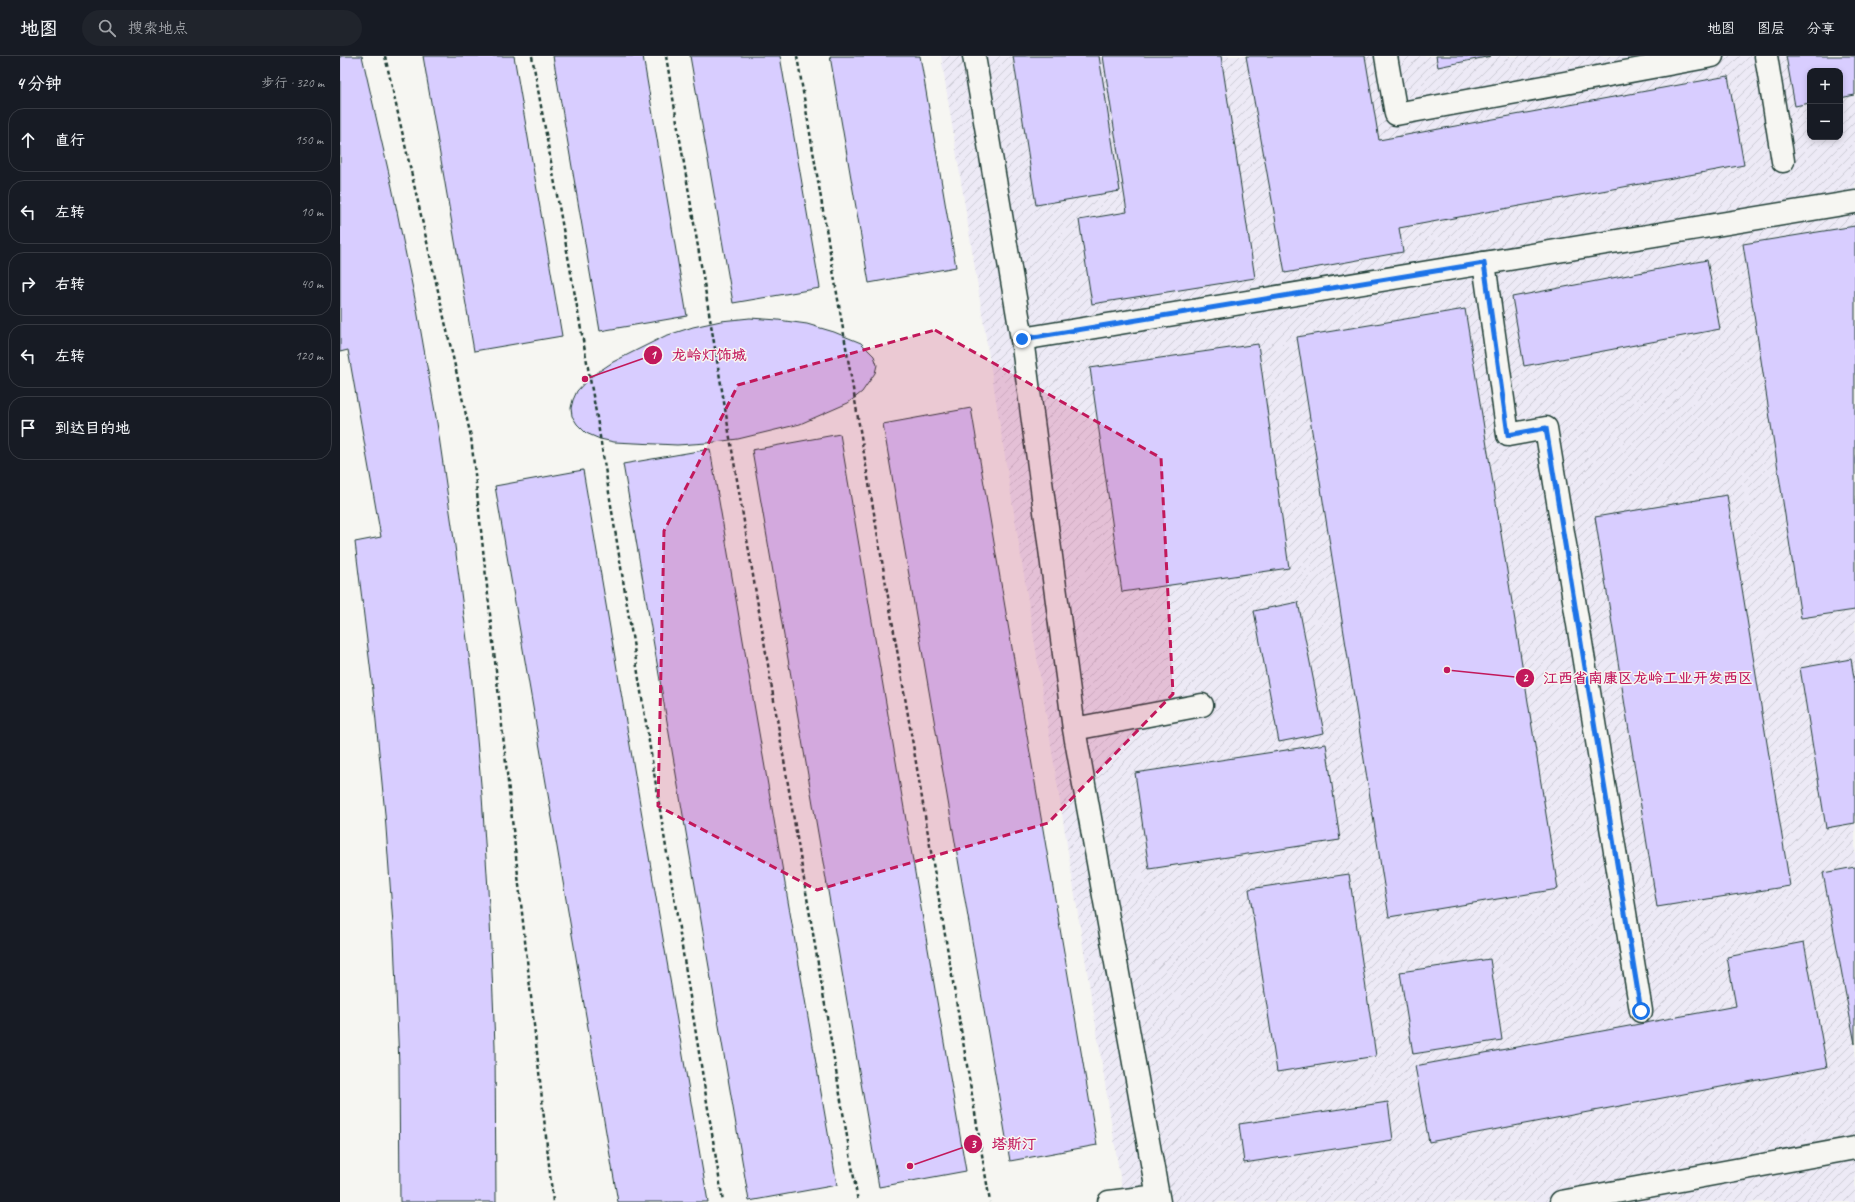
<!DOCTYPE html>
<html lang="zh">
<head>
<meta charset="utf-8">
<style>
  body { margin:0; font-family:Caveat,"LXGW WenKai TC",sans-serif; background:#20242c; color:#f1f3f6 }
  .controls { position:absolute; right:12px; top:12px; display:grid; overflow:hidden; border-radius:8px; box-shadow:0 2px 6px #0003 }
  .controls button { width:36px; height:36px; display:grid; place-items:center; padding:0; border:0; border-bottom:1px solid #363941; background:#171b24; color:#f1f3f6; font:20px sans-serif }
  .stop { position:absolute; width:12px; height:12px; margin:-9px; border:3px solid #1a73e8; border-radius:50%; background:#fff }
  .stop.end { background:#1a73e8; border-color:#fff; box-shadow:0 1px 4px #0008 }
  .list { margin:0; padding:0; list-style:none }
  h2 { display:flex; justify-content:space-between; align-items:center; height:52px; margin:0; padding:0 16px; font-size:17px }
  h2 small { font-size:13px; font-weight:400; color:#9ea1a6 }
  .list li { display:grid; grid-template-columns:26px 1fr auto; gap:12px; align-items:center; box-sizing:border-box; height:64px; margin:0 8px 8px; padding:0 8px; border:1px solid #363941; border-radius:16px }
  .list b { display:block; font-size:15px; white-space:nowrap }
  .list em { font-size:13px; font-style:normal; color:#9ea1a6 }
  .icon { flex:none; width:22px; height:22px; fill:none; stroke:currentColor; stroke-width:2; stroke-linecap:round; stroke-linejoin:round }
  .map { position:relative; flex:none; width:1515px; height:1146px; overflow:hidden }
  header { display:flex; align-items:center; gap:24px; box-sizing:border-box; height:56px; padding:0 20px; background:#171b24; border-bottom:1px solid #363941 }
  header strong { font-size:19px }
  nav { display:flex; gap:22px; margin-inline-start:auto; font-size:14px }
  .search { width:280px; height:36px; background:#20242c; display:flex; align-items:center; gap:10px; box-sizing:border-box; padding:0 14px; border-radius:22px; color:#9ea1a6; font-size:15px }
  main { display:flex }
  aside { flex:1; background:#171b24 }
  .map>svg:first-child { display:block }
  .industrial { fill:url(#industrial-furrows); fill-rule:evenodd }
  .building { fill:#d8cdff; stroke:#1f3d34 }
  .lines { fill:none; stroke-linecap:round; stroke-linejoin:round }
  .minor-casing { stroke:#1f3d34; stroke-width:25 }
  .tertiary-casing { stroke:#1f3d34; stroke-width:25 }
  .path { stroke:#1f3d34; stroke-width:2.5; stroke-dasharray:4 3; stroke-linecap:butt }
  .minor { stroke:#f6f6f2; stroke-width:22 }
  .tertiary { stroke:#f6f6f2; stroke-width:22 }
  .route { stroke:#1a73e8; stroke-width:5 }
  .marked { fill:#c2185b; fill-opacity:0.2; stroke:#c2185b; stroke-width:3; stroke-dasharray:8 5; stroke-linejoin:round }
  .leader { fill:none; stroke:#c2185b; stroke-width:1.5 }
  .callout-dot { fill:#c2185b; stroke:#f6f6f2; stroke-width:1.5 }
  .mark-label { font-size:12px; text-anchor:middle; font-weight:bold; fill:#fff }
  .callout-label { font-size:15px; text-anchor:middle; font-weight:bold; fill:#c2185b; stroke:#f6f6f2; stroke-width:3; stroke-linejoin:round; paint-order:stroke }
</style>
</head>
<body>
<header>
<strong>地图</strong>
<div class="search"><svg class="icon" aria-label="search" viewBox="0 0 24 24"><circle cx="10" cy="10" r="6"/><path d="M15 15l6 6"/></svg>搜索地点</div>
<nav><a>地图</a><a>图层</a><a>分享</a></nav>
</header>
<main>
<aside>
<h2>4 分钟<small>步行 · 320 m</small></h2>
<ul class="list">
<li><svg class="icon" aria-label="ahead" viewBox="0 0 24 24"><path d="M12 20V5M6 11l6-6 6 6"/></svg><div><b>直行</b></div><em>150 m</em></li>
<li><svg class="icon" aria-label="left" viewBox="0 0 24 24"><path d="M17 20v-9H6M10 6l-5 5 5 5"/></svg><div><b>左转</b></div><em>10 m</em></li>
<li><svg class="icon" aria-label="right" viewBox="0 0 24 24"><path d="M7 20v-9h11M14 6l5 5-5 5"/></svg><div><b>右转</b></div><em>40 m</em></li>
<li><svg class="icon" aria-label="left" viewBox="0 0 24 24"><path d="M17 20v-9H6M10 6l-5 5 5 5"/></svg><div><b>左转</b></div><em>120 m</em></li>
<li><svg class="icon" aria-label="arrive" viewBox="0 0 24 24"><path d="M6 21V4h12l-3 4 3 4H6"/></svg><div><b>到达目的地</b></div></li>
</ul>
</aside>
<div class="map">
<svg width="1515" height="1146" viewBox="0 0 1515 1146">
  <defs>
    <pattern id="industrial-furrows" width="10" height="10" patternUnits="userSpaceOnUse"><rect width="10" height="10" fill="#edeaf6"/><path d="M-1 1l2-2M0 10L10 0M9 11l2-2" fill="none" stroke="#cbcad4"/></pattern>
  </defs>
  <rect width="100%" height="100%" fill="#f6f6f2"/>
  <filter id="ink" filterUnits="userSpaceOnUse"><feTurbulence type="fractalNoise" baseFrequency=".025" numOctaves="2"/><feDisplacementMap in="SourceGraphic" scale="8" xChannelSelector="R" yChannelSelector="G"/><feConvolveMatrix kernelMatrix="1 2 1 2 8 2 1 2 1" color-interpolation-filters="sRGB"/></filter>
  <g filter="url(#ink)">
    <path class="industrial" d="M601,0H1515V1146H784ZM1470,15H1500V81H1470Z"/>
    <path class="building" d="M0,0H22L25,13L52,131L76,248L97,367L115,490L131,615L142,740L150,865L155,990L156,1146H60L59,1009L54,883L45,758L33,634L15,486L41,481L8,294L0,296Z
      M83,0H174L222,280L134,295Z
      M213,0H303L347,260L260,275Z
      M350,0H440L480,232L393,247Z
      M490,0H580L616,211L529,227Z
      M673,0H759L780,135L696,149Z
      M763,0H881L915,222L752,248L739,164L787,156Z
      M906,0H1025L1039,84L1388,20L1404,109L1059,172L1063,196L945,217Z
      M1096,0H1151L1098,11Z
      M1446,0H1515V39L1500,42V15H1470V47L1455,50Z
      M1515,170V554L1461,562L1403,188Z
      M1367,204L1380,273L1184,310L1172,241Z
      M1125,253L1218,833L1049,861L957,281Z
      M410,262L438,264L467,268L494,276L521,287L534,300L537,309L535,317L522,336L508,347L460,368L398,383L367,387L337,389L274,386L260,383L246,377L237,368L232,360L231,352L233,344L237,335L249,322L273,306L325,280L353,271L381,265Z
      M918,288L949,512L782,536L750,312Z
      M631,352L757,1089L670,1105L543,368Z
      M500,378L626,1115L539,1131L412,394Z
      M370,393L497,1129L409,1145L283,408Z
      M243,414L368,1146H278L155,430Z
      M1387,439L1450,830L1317,851L1255,461Z
      M958,546L984,677L939,686L914,555Z
      M1511,603L1515,628V767L1486,772L1460,612Z
      M986,688L1000,784L809,813L795,717Z
      M1515,811V988L1483,817Z
      M1009,818L1036,1000L937,1016L909,833Z
      M1464,886L1487,1011L1089,1086L1075,1010L1396,950L1387,901Z
      M1150,903L1162,984L1073,998L1060,916Z
      M1048,1046L1053,1084L904,1107L899,1068Z"/>
    <g class="lines">
      <defs>
        <path id="minor" d="M634,0L682,283L734,673L819,1146
          M1046,0L1056,58L1372,0
          M1426,0L1443,105
          M1144,207L1168,379L1206,372L1301,955
          M734,673L862,649
          M769,1146L818,1140"/>
        <path id="tertiary" d="M682,283L1515,146
          M1221,1146L1515,1092"/>
      </defs>
      <use href="#minor" class="minor-casing"/>
      <use href="#tertiary" class="tertiary-casing"/>
      <path class="path" d="M45,0L131,381L213,1146
        M192,0L257,362L383,1146
        M326,0L518,1146
        M457,0L650,1146"/>
      <use href="#minor" class="minor"/>
      <use href="#tertiary" class="tertiary"/>
    </g>
  </g>
  <g class="lines" filter="url(#ink)">
    <path class="route" d="M682,283L1144,207L1168,379L1206,372L1301,955"/>
  </g>
  <path class="marked" d="M595,274L821,402L833,638L708,767L477,834L318,750L324,475L398,329Z"/>
  <path class="leader" d="M245 323L313 299M1107 614L1185 622M570 1110L633 1088"/>
  <g class="callout-dot">
    <circle cx="245" cy="323" r="4"/>
    <circle cx="1107" cy="614" r="4"/>
    <circle cx="570" cy="1110" r="4"/>
    <circle cx="313" cy="299" r="10"/>
    <circle cx="1185" cy="622" r="10"/>
    <circle cx="633" cy="1088" r="10"/>
  </g>
  <g class="mark-label">
    <text x="313" y="303">1</text>
    <text x="1185" y="626">2</text>
    <text x="633" y="1092">3</text>
  </g>
  <g class="callout-label">
    <text x="369" y="304">龙岭灯饰城</text>
    <text x="1308" y="627">江西省南康区龙岭工业开发西区</text>
    <text x="674" y="1093">塔斯汀</text>
  </g>
</svg>
<div class="controls">
<button>+</button>
<button>−</button>
</div>
<div class="stop" style="left:1301px;top:955px"></div>
<div class="stop end" style="left:682px;top:283px"></div>
</div>
</main>
</body>
</html>
